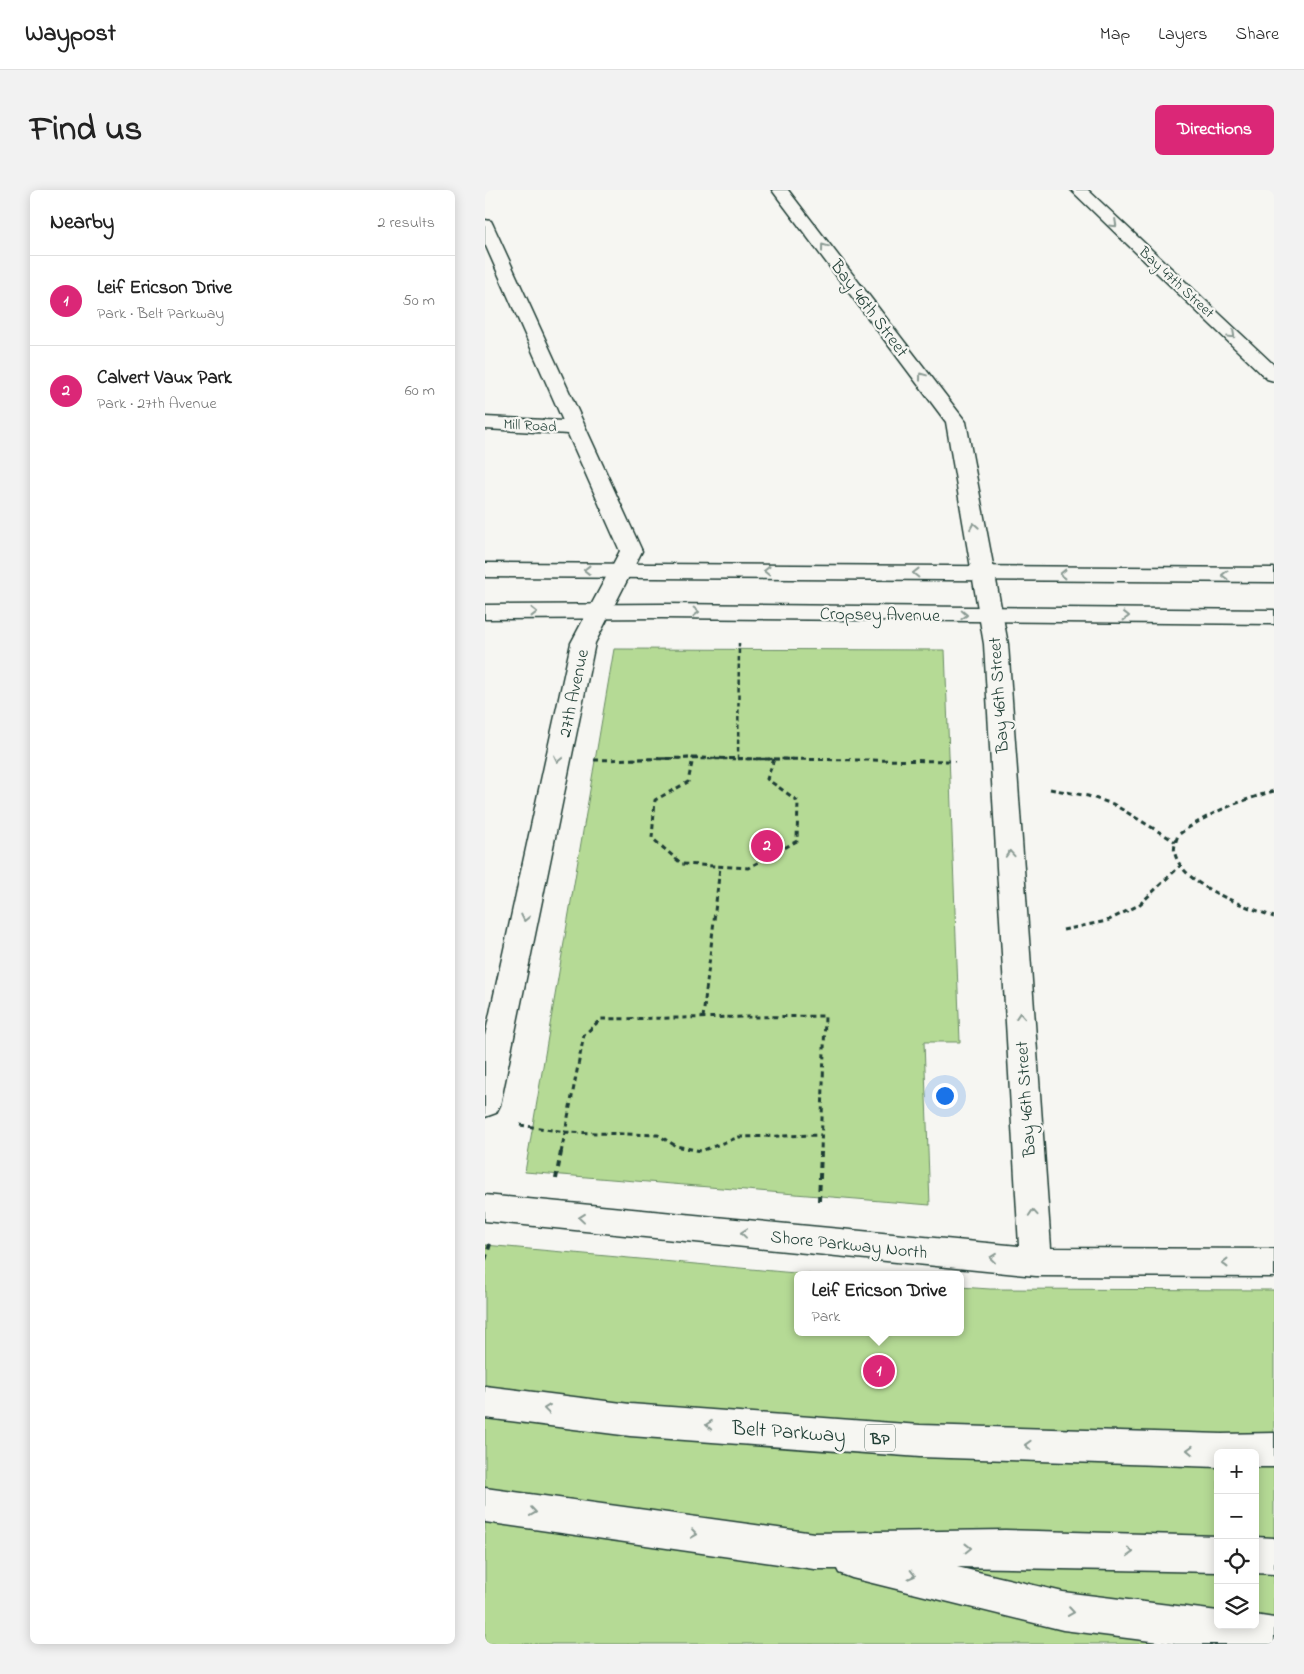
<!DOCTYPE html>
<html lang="en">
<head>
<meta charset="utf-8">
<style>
  body { margin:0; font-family:"Indie Flower",sans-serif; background:#f2f2f2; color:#222 }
  .controls { position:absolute; right:15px; bottom:15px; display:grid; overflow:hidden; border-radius:8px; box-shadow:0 2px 12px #0003 }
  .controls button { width:45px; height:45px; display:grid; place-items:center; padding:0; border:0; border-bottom:1px solid #e0e0e0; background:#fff; color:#222; font:25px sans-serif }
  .you { position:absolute; left:459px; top:905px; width:18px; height:18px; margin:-12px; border:4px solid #fff; border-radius:50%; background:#1a73e8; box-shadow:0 0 0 8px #1a73e833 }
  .badge { display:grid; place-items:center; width:32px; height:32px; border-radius:50%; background:#db2777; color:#fff; font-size:16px; font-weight:700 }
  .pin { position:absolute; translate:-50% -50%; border:2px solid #fff; box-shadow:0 1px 5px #0006 }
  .popup { position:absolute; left:309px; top:1081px; width:170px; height:65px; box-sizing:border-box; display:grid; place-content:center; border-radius:8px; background:#fff; filter:drop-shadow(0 1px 4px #0005); font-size:16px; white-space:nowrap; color:#767676 }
  .popup b { font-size:19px; color:#222 }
  .popup::after { content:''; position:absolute; left:50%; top:100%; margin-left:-10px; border:10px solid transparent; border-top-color:#fff }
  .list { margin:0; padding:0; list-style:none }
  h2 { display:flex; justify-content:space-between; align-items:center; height:65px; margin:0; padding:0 20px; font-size:21px }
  h2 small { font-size:16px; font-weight:400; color:#767676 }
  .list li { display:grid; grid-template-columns:32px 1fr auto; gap:15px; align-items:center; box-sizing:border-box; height:90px; padding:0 20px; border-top:1px solid #e0e0e0 }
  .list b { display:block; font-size:19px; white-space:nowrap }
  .list p { margin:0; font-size:16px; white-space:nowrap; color:#767676 }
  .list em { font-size:16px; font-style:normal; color:#767676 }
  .icon { flex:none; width:28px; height:28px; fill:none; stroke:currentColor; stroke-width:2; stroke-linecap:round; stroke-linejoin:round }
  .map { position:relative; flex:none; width:789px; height:1454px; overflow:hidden; border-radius:8px }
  header { display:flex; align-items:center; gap:30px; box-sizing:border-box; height:70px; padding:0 25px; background:#fff; border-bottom:1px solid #e0e0e0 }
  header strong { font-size:24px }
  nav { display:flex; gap:28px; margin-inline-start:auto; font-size:18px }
  .intro { display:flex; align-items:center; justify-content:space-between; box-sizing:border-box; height:120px; padding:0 30px }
  h1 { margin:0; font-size:35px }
  .button { padding:12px 22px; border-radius:8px; background:#db2777; color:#fff; font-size:18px; font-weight:700 }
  main { display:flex; gap:30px; padding:0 30px }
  aside { flex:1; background:#fff; border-radius:8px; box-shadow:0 2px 12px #0003 }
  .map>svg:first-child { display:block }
  .green { fill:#b5da95; stroke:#6a8c64; fill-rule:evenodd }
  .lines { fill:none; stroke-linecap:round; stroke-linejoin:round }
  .minor-casing { stroke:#1f3d34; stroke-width:3 }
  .major-casing { stroke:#1f3d34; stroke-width:3 }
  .highway-casing { stroke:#1f3d34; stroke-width:3 }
  .path-far2 { stroke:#1f3d34; stroke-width:2.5; stroke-dasharray:4.5 3; stroke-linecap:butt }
  .path-far1 { stroke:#1f3d34; stroke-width:3; stroke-dasharray:5 4; stroke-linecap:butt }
  .path { stroke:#1f3d34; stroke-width:4; stroke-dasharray:6 5; stroke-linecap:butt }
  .minor { fill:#f6f6f2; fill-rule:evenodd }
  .major { fill:#f6f6f2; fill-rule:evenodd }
  .highway { fill:#f6f6f2; fill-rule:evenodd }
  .oneway { stroke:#8a9a93 }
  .labels { text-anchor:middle; stroke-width:4.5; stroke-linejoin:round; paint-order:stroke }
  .far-street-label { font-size:15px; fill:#1f3d34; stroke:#f6f6f2 }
  .shield { fill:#f6f6f2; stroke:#60746d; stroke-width:1 }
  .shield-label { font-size:16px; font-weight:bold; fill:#1f3d34 }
  .street-label { font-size:18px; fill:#1f3d34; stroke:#f6f6f2 }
  .near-street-label { font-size:21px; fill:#1f3d34; stroke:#f6f6f2 }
</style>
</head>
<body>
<header>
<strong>Waypost</strong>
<nav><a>Map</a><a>Layers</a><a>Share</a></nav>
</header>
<div class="intro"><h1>Find us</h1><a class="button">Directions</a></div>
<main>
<aside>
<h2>Nearby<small>2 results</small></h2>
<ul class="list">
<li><span class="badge">1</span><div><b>Leif Ericson Drive</b><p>Park · Belt Parkway</p></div><em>50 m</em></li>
<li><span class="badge">2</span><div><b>Calvert Vaux Park</b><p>Park · 27th Avenue</p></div><em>60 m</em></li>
</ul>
</aside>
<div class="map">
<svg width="789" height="1454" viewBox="0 0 789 1454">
  <rect width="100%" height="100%" fill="#f6f6f2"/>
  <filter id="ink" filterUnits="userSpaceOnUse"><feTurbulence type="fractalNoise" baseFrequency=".02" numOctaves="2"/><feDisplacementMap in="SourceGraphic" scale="10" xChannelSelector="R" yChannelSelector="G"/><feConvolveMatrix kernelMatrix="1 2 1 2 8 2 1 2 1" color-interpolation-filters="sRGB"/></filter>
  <g filter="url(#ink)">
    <path class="green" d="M129,459L460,460L475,852H439L445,1015L40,982Z
      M0,1055L332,1085H313V1142H475V1097L505,1099L789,1100V1454H0ZM733,1263H770V1435H733Z"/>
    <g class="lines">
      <defs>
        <path id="minor" d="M287,0H303L481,232L523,454L566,1058L789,1059V1087L551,1086L0,1031V1005L534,1056L499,454L461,232Z
          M586,0H603L789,175V191L782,189Z
          M0,30L6,31L8,35L157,361L110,453L15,915L11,923L0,927V846L86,453L135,361L83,244L0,239V227L78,231L0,54Z"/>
        <path id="major" d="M0,373L789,378V392L0,387Z
          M177,414L789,420V434L177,428L0,429V415Z"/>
        <path id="highway" d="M0,1196L145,1214L435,1235L737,1244L789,1243V1277H770V1263H733V1277L435,1267L145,1246L0,1228Z
          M0,1298L329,1343L520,1340L733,1346V1382L472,1377L578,1402L733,1421V1435H770V1425L789,1428V1454H690L578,1440L367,1388L354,1383L352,1379H329L0,1332Z
          M770,1347L789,1348V1384L770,1383Z"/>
      </defs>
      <use href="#minor" class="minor-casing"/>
      <use href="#major" class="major-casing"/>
      <use href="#highway" class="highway-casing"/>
      <path class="path-far2" d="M147,569L208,568
        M208,569H289
        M253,569L254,453
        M289,569H311"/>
      <path class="path-far1" d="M208,568L289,569L282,589L313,611L312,651L263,678L197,674L167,648L170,610L203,592Z
        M289,569L470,571
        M109,570L208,568
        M565,599L603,606L628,614L691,652
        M789,601C754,611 723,623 693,645C691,651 688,658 690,664C699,697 761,716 789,727
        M578,740L622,731L654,715L696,675
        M218,828L235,677
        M35,935L80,942L173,945L191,956L216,961L254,947L336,945
        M76,963L99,845L116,829L340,826L336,963"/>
      <path class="path" d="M71,989L76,962
        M334,1011L336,962
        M0,1070L5,1054"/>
      <use href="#minor" class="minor"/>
      <use href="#major" class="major"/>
      <use href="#highway" class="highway"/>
    </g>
    <defs><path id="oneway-chevron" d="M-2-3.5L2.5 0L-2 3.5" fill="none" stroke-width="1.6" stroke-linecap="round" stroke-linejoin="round" transform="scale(1.25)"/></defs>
    <g class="oneway">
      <use href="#oneway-chevron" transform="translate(629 34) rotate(43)"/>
      <use href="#oneway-chevron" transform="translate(339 57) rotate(-127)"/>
      <use href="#oneway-chevron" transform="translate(747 145) rotate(43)"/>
      <use href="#oneway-chevron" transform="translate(437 186) rotate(-127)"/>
      <use href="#oneway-chevron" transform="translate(489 336) rotate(-100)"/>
      <use href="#oneway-chevron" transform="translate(102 380) rotate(-180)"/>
      <use href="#oneway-chevron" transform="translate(282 381) rotate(-179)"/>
      <use href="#oneway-chevron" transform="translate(431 383) rotate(-179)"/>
      <use href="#oneway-chevron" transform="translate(578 384) rotate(-180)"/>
      <use href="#oneway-chevron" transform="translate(740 385) rotate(-180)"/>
      <use href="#oneway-chevron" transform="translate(49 422)"/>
      <use href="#oneway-chevron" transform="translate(211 422) rotate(1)"/>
      <use href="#oneway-chevron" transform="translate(479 425) rotate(2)"/>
      <use href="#oneway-chevron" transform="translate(641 426)"/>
      <use href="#oneway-chevron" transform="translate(73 569) rotate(102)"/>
      <use href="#oneway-chevron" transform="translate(525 664) rotate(-94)"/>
      <use href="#oneway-chevron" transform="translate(40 728) rotate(102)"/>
      <use href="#oneway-chevron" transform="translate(535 826) rotate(-94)"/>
      <use href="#oneway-chevron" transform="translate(548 1023) rotate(-94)"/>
      <use href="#oneway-chevron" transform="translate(97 1028) rotate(-174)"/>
      <use href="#oneway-chevron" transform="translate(259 1043) rotate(-174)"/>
      <use href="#oneway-chevron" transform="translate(508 1068) rotate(-174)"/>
      <use href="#oneway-chevron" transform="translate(740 1073) rotate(-180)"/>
      <use href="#oneway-chevron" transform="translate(62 1219) rotate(-173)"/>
      <use href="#oneway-chevron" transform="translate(224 1235) rotate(-176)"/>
      <use href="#oneway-chevron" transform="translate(543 1255) rotate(-178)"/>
      <use href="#oneway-chevron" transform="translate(705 1260) rotate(-178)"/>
      <use href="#oneway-chevron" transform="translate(48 1322) rotate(8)"/>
      <use href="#oneway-chevron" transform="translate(209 1344) rotate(8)"/>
      <use href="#oneway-chevron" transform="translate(483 1358) rotate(-1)"/>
      <use href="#oneway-chevron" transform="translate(645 1362) rotate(2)"/>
      <use href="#oneway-chevron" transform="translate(427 1385) rotate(14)"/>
      <use href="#oneway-chevron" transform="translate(586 1422) rotate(8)"/>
    </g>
  </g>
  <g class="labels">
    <g class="far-street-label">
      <text transform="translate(692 92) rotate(43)" y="5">Bay 47th Street</text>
      <text transform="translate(45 235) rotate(3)" y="5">Mill Road</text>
    </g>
    <rect class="shield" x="380" y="1234.5" width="30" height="27" rx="4"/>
    <g class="shield-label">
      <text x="395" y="1254">BP</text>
    </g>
    <g class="street-label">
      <text transform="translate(385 118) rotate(53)" y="6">Bay 46th Street</text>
      <text transform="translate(395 424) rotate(1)" y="6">Cropsey Avenue</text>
      <text transform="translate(88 503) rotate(-78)" y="6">27th Avenue</text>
      <text transform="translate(513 505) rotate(-94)" y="6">Bay 46th Street</text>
      <text transform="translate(540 909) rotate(-94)" y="6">Bay 46th Street</text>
      <text transform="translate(364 1054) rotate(6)" y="6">Shore Parkway North</text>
    </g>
    <g class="near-street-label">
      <text transform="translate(304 1241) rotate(4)" y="7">Belt Parkway</text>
    </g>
  </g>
</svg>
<div class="controls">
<button>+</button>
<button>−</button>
<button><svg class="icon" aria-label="locate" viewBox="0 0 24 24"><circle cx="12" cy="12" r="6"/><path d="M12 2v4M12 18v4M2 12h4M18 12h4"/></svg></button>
<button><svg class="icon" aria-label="layers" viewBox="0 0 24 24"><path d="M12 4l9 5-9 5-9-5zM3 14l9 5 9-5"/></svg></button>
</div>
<div class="you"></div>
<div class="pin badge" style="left:394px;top:1181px">1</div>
<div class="popup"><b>Leif Ericson Drive</b>Park</div>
<div class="pin badge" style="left:282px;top:656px">2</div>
</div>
</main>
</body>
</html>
